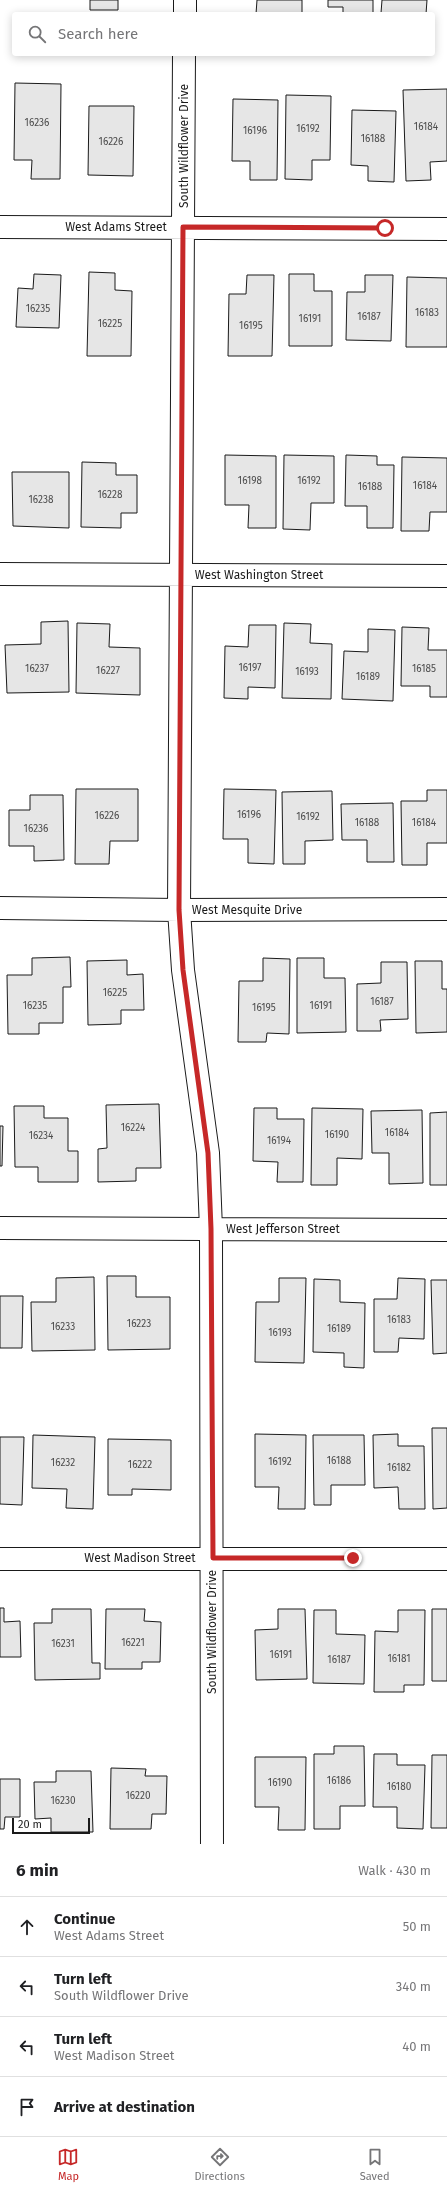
<!DOCTYPE html>
<html lang="en">
<head>
<meta charset="utf-8">
<style>
  body { margin:0; font-family:"Fira Sans",sans-serif; background:#f2f2f2; color:#202124 }
  .scale { position:absolute; left:12px; bottom:10px; width:78px; box-sizing:border-box; padding-left:4px; border:2px solid #1a1a1a; border-top:0; font-size:11px; line-height:14px; white-space:nowrap; color:#1a1a1a; -webkit-text-stroke:3px #fff; paint-order:stroke }
  .stop { position:absolute; width:12px; height:12px; margin:-9px; border:3px solid #c62828; border-radius:50%; background:#fff }
  .stop.end { background:#c62828; border-color:#fff; box-shadow:0 1px 4px #0008 }
  .list { margin:0; padding:0; list-style:none }
  h2 { display:flex; justify-content:space-between; align-items:center; height:52px; margin:0; padding:0 16px; font-size:17px }
  h2 small { font-size:13px; font-weight:400; color:#757577 }
  .list li { display:grid; grid-template-columns:26px 1fr auto; gap:12px; align-items:center; box-sizing:border-box; height:60px; padding:0 16px; border-top:1px solid #e0e0e0 }
  .list b { display:block; font-size:15px; white-space:nowrap }
  .list p { margin:0; font-size:13px; white-space:nowrap; color:#757577 }
  .list em { font-size:13px; font-style:normal; color:#757577 }
  .icon { flex:none; width:22px; height:22px; fill:none; stroke:currentColor; stroke-width:2; stroke-linecap:round; stroke-linejoin:round }
  .map { position:relative; flex:none; width:447px; height:1844px; overflow:hidden }
  .search { position:absolute; background:#fff; box-shadow:0 2px 10px #0003; left:12px; right:12px; top:12px; height:44px; display:flex; align-items:center; gap:10px; box-sizing:border-box; padding:0 14px; border-radius:4px; color:#757577; font-size:15px }
  .sheet { height:292px; background:#fff }
  nav { display:flex; justify-content:space-around; align-items:center; box-sizing:border-box; height:56px; border-top:1px solid #e0e0e0; background:#fff; font-size:11px; color:#757577 }
  nav a { display:grid; justify-items:center; gap:2px }
  nav .on { color:#c62828 }
  .map>svg:first-child { display:block }
  .building { fill:#e6e6e6; stroke:#1a1a1a }
  .lines { fill:none; stroke-linecap:round; stroke-linejoin:round }
  .minor-casing { stroke:#1a1a1a; stroke-width:24 }
  .minor { stroke:#fff; stroke-width:22 }
  .route { stroke:#c62828; stroke-width:5 }
  .labels { text-anchor:middle; stroke-width:3; stroke-linejoin:round; paint-order:stroke }
  .number-label { font-size:10px; fill:#4d4d4d }
  .street-label { font-size:12px; fill:#1a1a1a; stroke:#fff }
</style>
</head>
<body>
<div class="map">
<svg width="447" height="1844" viewBox="0 0 447 1844">
  <rect width="100%" height="100%" fill="#fff"/>
  <path class="building" d="M90,0H118V10H90Z
    M257,0H302V14H256Z
    M328,0H373V14H343V7H328Z
    M382,0H427L426,14L381,13Z
    M15,83L61,84L60,179H31L32,160H14Z
    M447,89V161L430,162L431,180L406,181L403,90Z
    M286,95L331,96L330,160H312V180L285,179Z
    M233,99L278,100L277,180H250V161H232Z
    M89,106H134L133,176L88,175Z
    M352,110L396,111L394,182L368,181V166L351,165Z
    M89,272L115,273V290L132,291L131,356H87Z
    M34,274L61,275L59,328L16,327L18,288L33,289Z
    M289,274H314V291H332V346H289Z
    M247,275H274L272,356H228L229,294H246Z
    M365,275H393L391,341L346,340L347,292H365Z
    M407,277L447,278V347H406Z
    M225,455L276,456V528H248L249,505H225Z
    M284,455L334,456V503H311L310,530L283,529Z
    M346,455L377,456V465H394L393,528H367V506H345Z
    M402,457L447,458V512H430L429,531H401Z
    M82,462L116,463V475H137V513H121V528L81,527Z
    M12,472H69V528L13,526Z
    M68,621L69,692L7,693L5,645L41,644V622Z
    M77,623L110,624L109,647L140,648V695L76,693Z
    M284,623L311,624L310,643L332,644L331,699L282,698Z
    M249,625H276L275,688L248,687V699L224,698L225,646L248,647Z
    M402,627L429,628L428,650H447V697H430V686H401Z
    M368,629L395,630L393,701L342,699L344,651L368,652Z
    M76,789H138V841H110L109,864H75Z
    M224,789L276,790L274,864L248,863V839H223Z
    M427,790H447V843H427V865H402L401,801H427Z
    M332,791L333,840L305,841V864H283L282,792Z
    M30,795H63L64,860L34,861V846H9V810H30Z
    M393,803L394,862H367V840H342L341,804Z
    M70,957L71,987H63V1023H39V1034H8L7,975H32V958Z
    M263,958L290,959L289,1034L267,1033L266,1042H238L239,981H263Z
    M297,958H324V978H345L346,1032L297,1033Z
    M127,960V975L143,974L144,1010H121V1024L88,1025L87,961Z
    M415,961H442V989H447V1032L416,1033Z
    M381,962H407L408,1019L380,1020L381,1031H357V984L381,983Z
    M159,1104L161,1168H136V1181L98,1182V1149L107,1148L106,1105Z
    M14,1106H44V1118H68V1151H78V1182H38V1167H15Z
    M254,1108H277V1119H304L303,1182H277L278,1162L253,1161Z
    M312,1108L363,1109L362,1159L337,1158V1185H311Z
    M422,1110L423,1183L389,1184V1153H372L371,1111Z
    M447,1112V1185H430V1113Z
    M0,1126H3L2,1166H0Z
    M107,1276H136V1297H170V1349L108,1350Z
    M94,1277L95,1350L32,1351L31,1302H56V1278Z
    M279,1278H306L304,1363L255,1362L256,1302H279Z
    M398,1278L425,1279L424,1339L399,1338L398,1352H374V1299H397Z
    M314,1279L340,1280V1302L365,1303L364,1368L344,1367V1353L313,1352Z
    M431,1280H447V1353L433,1354Z
    M0,1296H23L22,1348H0Z
    M432,1428H447V1508L433,1509Z
    M255,1434L306,1435L305,1509H278L279,1487H255Z
    M398,1434V1446H424L425,1509H399L398,1487L374,1488L373,1435Z
    M33,1435L95,1437L93,1509L66,1508L67,1489L32,1488Z
    M313,1435H364L365,1485H331V1505H314Z
    M0,1437H24L22,1505L0,1504Z
    M108,1439L171,1440V1490L132,1489V1495H108Z
    M0,1608H4V1622L20,1621L21,1657H0Z
    M52,1609H91L92,1663H100V1679L35,1680L34,1623H52Z
    M106,1609H145L144,1621L161,1622L160,1662H142V1669H105Z
    M278,1609H305L307,1679L256,1680L255,1630L278,1629Z
    M432,1609H447V1681H432Z
    M314,1610H336V1634L365,1635L364,1684L313,1683Z
    M398,1610H425L424,1685H404V1692H374L375,1631L398,1632Z
    M334,1746H364L365,1806H340V1829H314V1754H334Z
    M374,1754H397V1765H425L423,1829L397,1828V1807H373Z
    M432,1755H447V1828H431Z
    M255,1757H306L305,1830H278L279,1807H255Z
    M111,1768L146,1769L145,1776H167L166,1814H152L151,1829H110Z
    M56,1771H91L93,1832H51V1818L35,1819L34,1782H56Z
    M0,1779H20V1817H5L4,1829H0Z"/>
  <g class="lines">
    <defs>
      <path id="minor" d="M185,14V0
        M184,54L179,910L183,970L208,1153L211,1229L212,1844
        M0,227L447,229
        M0,574L447,576
        M0,908L179,910L447,909
        M0,1228L447,1230
        M0,1559H447"/>
    </defs>
    <use href="#minor" class="minor-casing"/>
    <use href="#minor" class="minor"/>
  </g>
  <g class="lines">
    <path class="route" d="M353,1558H213L211,1229L208,1153L183,970L179,910L183,227L385,228"/>
  </g>
  <g class="labels">
    <g class="number-label">
      <text x="37" y="126">16236</text>
      <text x="426" y="130">16184</text>
      <text x="308" y="132">16192</text>
      <text x="255" y="134">16196</text>
      <text x="373" y="142">16188</text>
      <text x="111" y="145">16226</text>
      <text x="38" y="312">16235</text>
      <text x="427" y="316">16183</text>
      <text x="369" y="320">16187</text>
      <text x="310" y="322">16191</text>
      <text x="110" y="327">16225</text>
      <text x="251" y="329">16195</text>
      <text x="250" y="484">16198</text>
      <text x="309" y="484">16192</text>
      <text x="425" y="489">16184</text>
      <text x="370" y="490">16188</text>
      <text x="110" y="498">16228</text>
      <text x="41" y="503">16238</text>
      <text x="250" y="671">16197</text>
      <text x="37" y="672">16237</text>
      <text x="424" y="672">16185</text>
      <text x="108" y="674">16227</text>
      <text x="307" y="675">16193</text>
      <text x="368" y="680">16189</text>
      <text x="249" y="818">16196</text>
      <text x="107" y="819">16226</text>
      <text x="308" y="820">16192</text>
      <text x="367" y="826">16188</text>
      <text x="424" y="826">16184</text>
      <text x="36" y="832">16236</text>
      <text x="115" y="996">16225</text>
      <text x="382" y="1005">16187</text>
      <text x="35" y="1009">16235</text>
      <text x="321" y="1009">16191</text>
      <text x="264" y="1011">16195</text>
      <text x="133" y="1131">16224</text>
      <text x="397" y="1136">16184</text>
      <text x="337" y="1138">16190</text>
      <text x="41" y="1139">16234</text>
      <text x="279" y="1144">16194</text>
      <text x="399" y="1323">16183</text>
      <text x="139" y="1327">16223</text>
      <text x="63" y="1330">16233</text>
      <text x="339" y="1332">16189</text>
      <text x="280" y="1336">16193</text>
      <text x="339" y="1464">16188</text>
      <text x="280" y="1465">16192</text>
      <text x="63" y="1466">16232</text>
      <text x="140" y="1468">16222</text>
      <text x="399" y="1471">16182</text>
      <text x="133" y="1646">16221</text>
      <text x="63" y="1647">16231</text>
      <text x="281" y="1658">16191</text>
      <text x="399" y="1662">16181</text>
      <text x="339" y="1663">16187</text>
      <text x="339" y="1784">16186</text>
      <text x="280" y="1786">16190</text>
      <text x="399" y="1790">16180</text>
      <text x="138" y="1799">16220</text>
      <text x="63" y="1804">16230</text>
    </g>
    <g class="street-label">
      <text transform="translate(184 146) rotate(-90)" y="4">South Wildflower Drive</text>
      <text x="116" y="231">West Adams Street</text>
      <text x="259" y="579">West Washington Street</text>
      <text x="247" y="914">West Mesquite Drive</text>
      <text x="283" y="1233">West Jefferson Street</text>
      <text x="140" y="1562">West Madison Street</text>
      <text transform="translate(212 1632) rotate(-90)" y="4">South Wildflower Drive</text>
    </g>
  </g>
</svg>
<div class="scale">20 m</div>
<div class="stop" style="left:385px;top:228px"></div>
<div class="stop end" style="left:353px;top:1558px"></div>
<div class="search"><svg class="icon" aria-label="search" viewBox="0 0 24 24"><circle cx="10" cy="10" r="6"/><path d="M15 15l6 6"/></svg>Search here</div>
</div>
<section class="sheet">
<h2>6 min<small>Walk · 430 m</small></h2>
<ul class="list">
<li><svg class="icon" aria-label="ahead" viewBox="0 0 24 24"><path d="M12 20V5M6 11l6-6 6 6"/></svg><div><b>Continue</b><p>West Adams Street</p></div><em>50 m</em></li>
<li><svg class="icon" aria-label="left" viewBox="0 0 24 24"><path d="M17 20v-9H6M10 6l-5 5 5 5"/></svg><div><b>Turn left</b><p>South Wildflower Drive</p></div><em>340 m</em></li>
<li><svg class="icon" aria-label="left" viewBox="0 0 24 24"><path d="M17 20v-9H6M10 6l-5 5 5 5"/></svg><div><b>Turn left</b><p>West Madison Street</p></div><em>40 m</em></li>
<li><svg class="icon" aria-label="arrive" viewBox="0 0 24 24"><path d="M6 21V4h12l-3 4 3 4H6"/></svg><div><b>Arrive at destination</b></div></li>
</ul>
</section>
<nav>
<a class="on"><svg class="icon" aria-label="map" viewBox="0 0 24 24"><path d="M3 6l6-2 6 2 6-2v14l-6 2-6-2-6 2zM9 4v14M15 6v14"/></svg>Map</a>
<a><svg class="icon" aria-label="directions" viewBox="0 0 24 24"><path d="M12 3l9 9-9 9-9-9zM9 14v-3h6M13 9l2 2-2 2"/></svg>Directions</a>
<a><svg class="icon" aria-label="saved" viewBox="0 0 24 24"><path d="M7 4h10v16l-5-4-5 4z"/></svg>Saved</a>
</nav>
</body>
</html>
